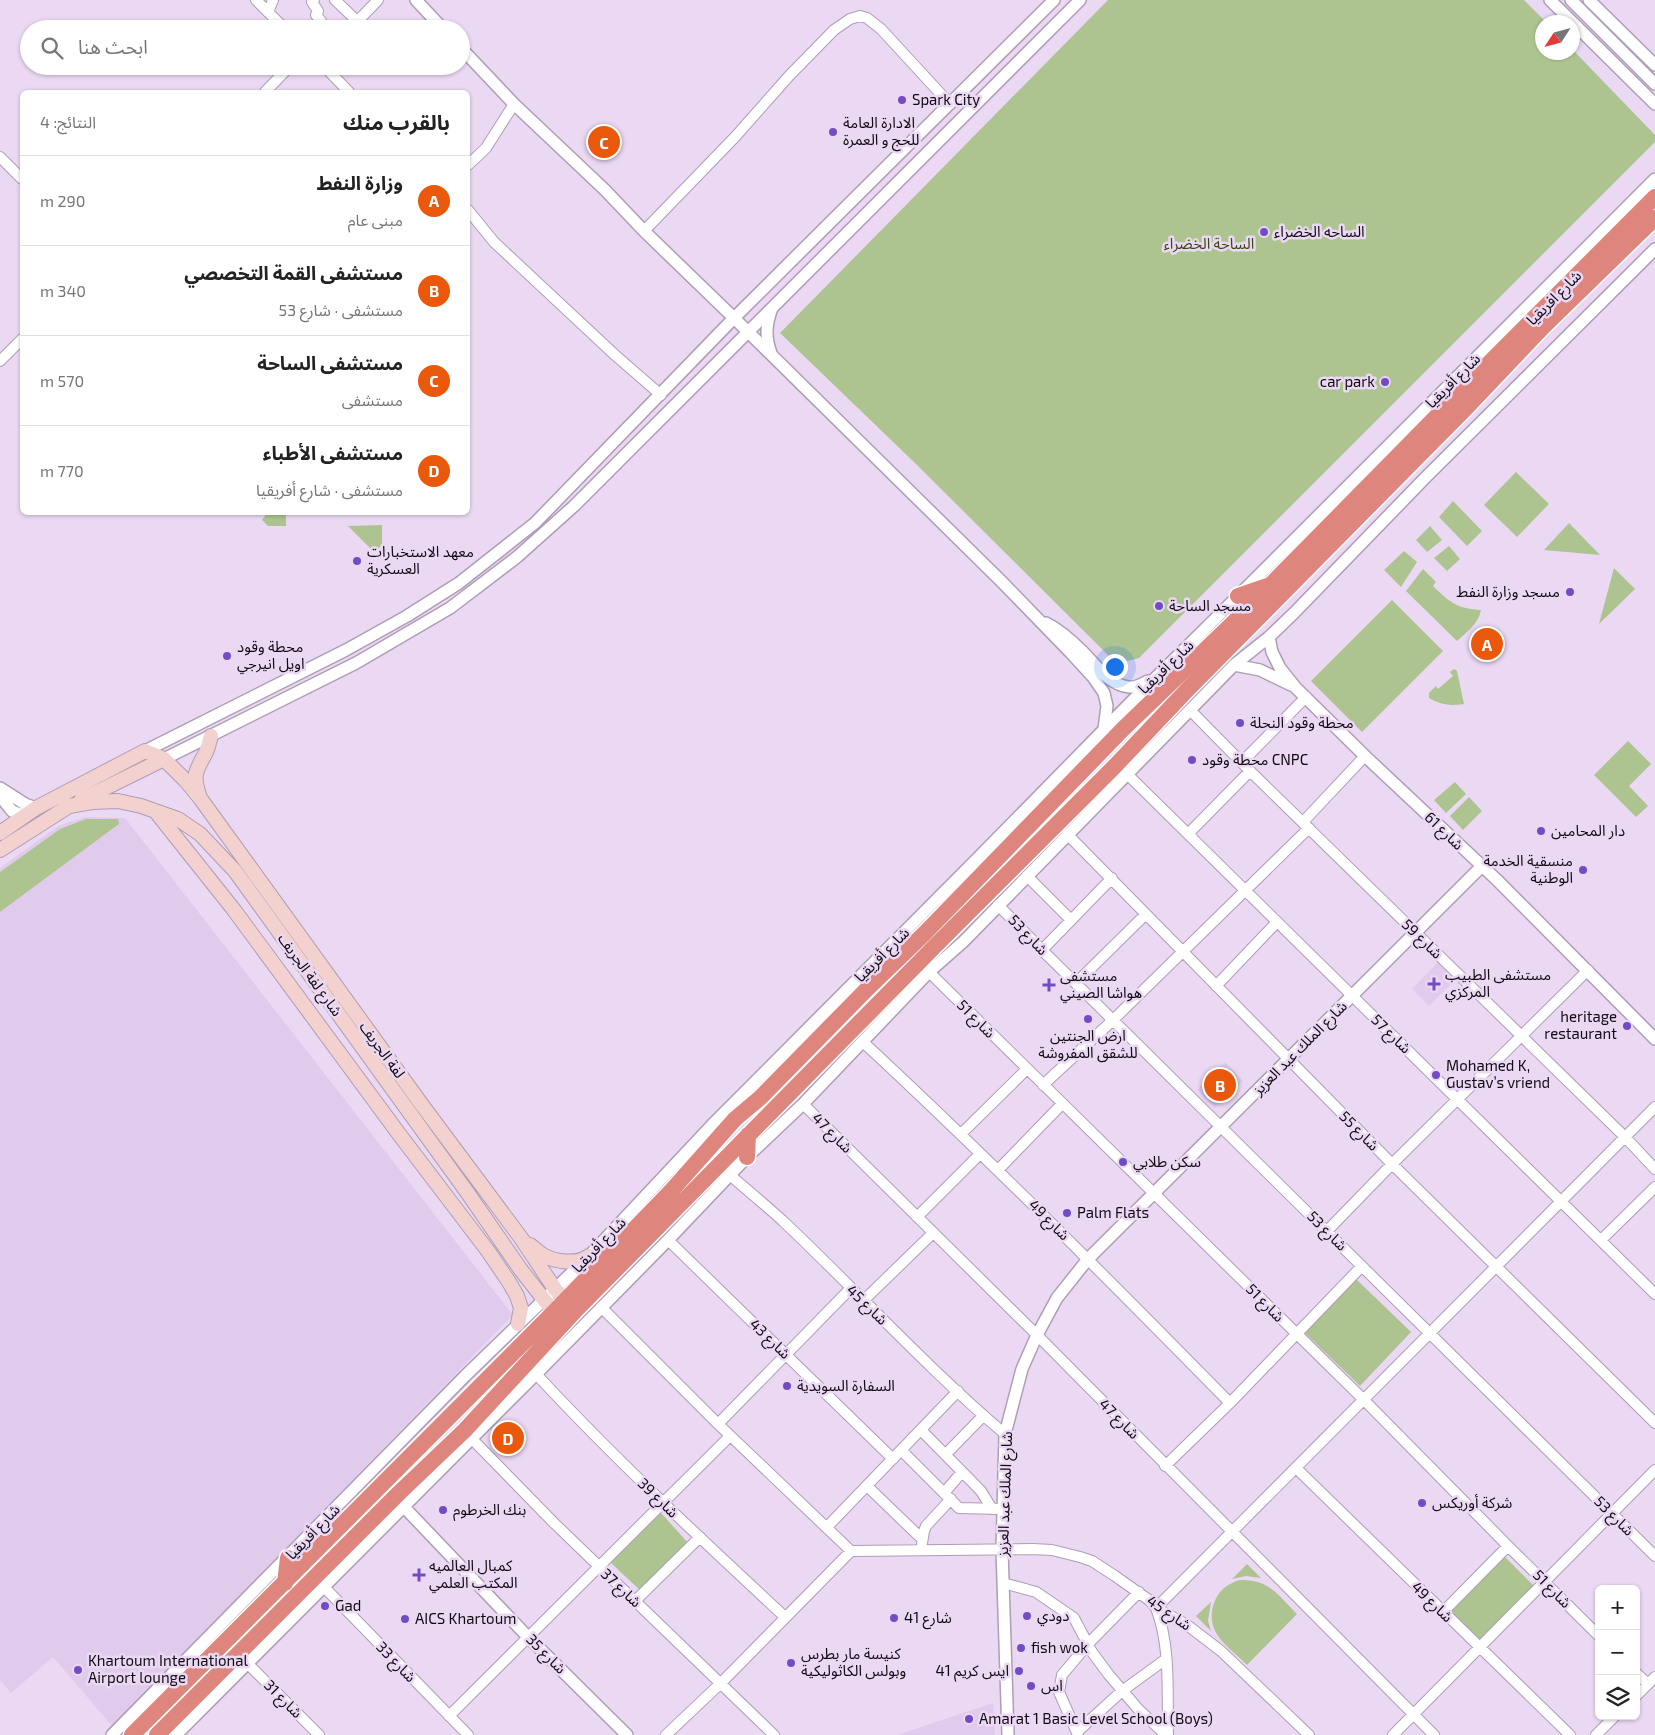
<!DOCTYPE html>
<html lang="ar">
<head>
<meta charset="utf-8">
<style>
  body { margin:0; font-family:"Exo 2","Noto Sans Arabic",sans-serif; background:#f2f2f2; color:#222; direction:rtl }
  .controls { position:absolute; right:15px; bottom:15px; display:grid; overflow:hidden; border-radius:8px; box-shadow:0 1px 4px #0004 }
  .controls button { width:45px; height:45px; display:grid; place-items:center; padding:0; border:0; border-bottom:1px solid #e0e0e0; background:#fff; color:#222; font:25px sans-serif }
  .compass { position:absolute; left:1535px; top:15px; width:45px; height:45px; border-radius:50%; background:#fff; box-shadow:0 1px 4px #0004; rotate:234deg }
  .you { position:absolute; left:1114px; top:666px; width:18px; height:18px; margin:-12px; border:4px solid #fff; border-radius:50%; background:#1a73e8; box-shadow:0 0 0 8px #1a73e833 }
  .badge { display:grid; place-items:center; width:32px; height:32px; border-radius:50%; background:#ea580c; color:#fff; font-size:16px; font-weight:700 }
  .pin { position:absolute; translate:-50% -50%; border:2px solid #fff; box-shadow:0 1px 5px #0006 }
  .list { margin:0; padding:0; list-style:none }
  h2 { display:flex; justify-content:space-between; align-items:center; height:65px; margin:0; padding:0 20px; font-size:21px }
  h2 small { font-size:16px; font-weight:400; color:#767676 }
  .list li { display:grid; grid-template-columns:32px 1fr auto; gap:15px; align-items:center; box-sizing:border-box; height:90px; padding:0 20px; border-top:1px solid #e0e0e0 }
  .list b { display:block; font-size:19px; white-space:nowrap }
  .list p { margin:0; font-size:16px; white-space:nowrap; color:#767676 }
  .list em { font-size:16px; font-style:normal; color:#767676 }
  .icon { flex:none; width:28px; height:28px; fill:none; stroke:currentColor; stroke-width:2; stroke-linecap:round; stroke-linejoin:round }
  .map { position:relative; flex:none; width:1655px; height:1735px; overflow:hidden; direction:ltr }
  .search { position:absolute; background:#fff; box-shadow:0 1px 4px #0004; left:20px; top:20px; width:450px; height:55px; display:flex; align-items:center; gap:12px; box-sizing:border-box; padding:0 18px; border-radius:28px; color:#767676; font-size:19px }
  .panel { position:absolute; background:#fff; box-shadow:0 1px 4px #0004; left:20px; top:90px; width:450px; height:425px; border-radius:8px; direction:rtl }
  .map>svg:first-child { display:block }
  .built { fill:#e0cbec }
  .green { fill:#adc490 }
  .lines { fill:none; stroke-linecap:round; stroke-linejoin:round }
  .minor-casing { stroke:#ad9db6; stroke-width:12 }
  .tertiary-casing { stroke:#ad9db6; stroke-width:14 }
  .secondary-casing { stroke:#ad9db6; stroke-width:16 }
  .trunk-casing { stroke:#fff; stroke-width:19 }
  .minor { stroke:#fff; stroke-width:10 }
  .tertiary { stroke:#fff; stroke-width:11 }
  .secondary { stroke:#f3d1cf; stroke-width:14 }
  .trunk { stroke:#de867e; stroke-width:16 }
  .poi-dot { fill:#734cc5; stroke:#ebd9f4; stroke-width:2 }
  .labels { text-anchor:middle; stroke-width:5; stroke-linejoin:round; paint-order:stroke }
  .poi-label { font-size:15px; fill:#100a13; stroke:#ebd9f4; text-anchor:start }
  .park-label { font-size:15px; fill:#354911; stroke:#ebd9f4 }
  .street-label { font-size:15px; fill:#100a13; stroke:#ebd9f4 }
</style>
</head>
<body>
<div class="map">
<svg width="1655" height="1735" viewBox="0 0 1655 1735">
  <rect width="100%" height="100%" fill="#ebd9f4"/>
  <path class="built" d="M85,817L125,818L513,1315L112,1726L53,1657L11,1693L0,1680V912L118,825V819L60,829L0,872V868L58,826Z
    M1439,961L1456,979L1429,1006L1412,989Z
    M1225,1062L1243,1081L1215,1108L1197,1090Z
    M993,1703L995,1735H897Z"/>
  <path class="green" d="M1108,0H1524L1546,22H1542V52H1572L1573,50L1655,135V142L1139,658L1124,662L1112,659L917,465L780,333Z
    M1516,472L1549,504L1517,537L1484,505Z
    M1453,501L1482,531L1467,546L1439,517Z
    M267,513H286V526H268L262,520Z
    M1569,523L1600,555L1544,550Z
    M382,525V545L374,552L348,526Z
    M1430,526L1442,540L1427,552L1416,540Z
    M1449,546L1460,559L1447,571L1434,558Z
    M1404,551L1417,562L1401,587L1384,570Z
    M1614,568L1635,589L1599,624Z
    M1423,569L1436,582L1433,586C1449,602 1458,609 1481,610C1479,623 1466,633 1457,641L1406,591Z
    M1392,600L1443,651L1362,732L1311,681Z
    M1454,669L1457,671L1464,704C1450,706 1441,705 1429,698V693L1436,686L1438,689L1453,676L1450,672Z
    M1628,741L1651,764L1629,786L1648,806L1636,817L1594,775Z
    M1455,782L1466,794L1446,813L1434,800Z
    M1469,797L1482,811L1463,830L1450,816Z
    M86,819H118L119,824L0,912V872L60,829Z
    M1356,1279L1411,1332L1360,1386L1305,1333Z
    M661,1513L690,1545L642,1592L610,1562Z
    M1504,1556L1535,1587L1480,1641L1450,1611Z
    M1247,1564L1261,1578L1246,1576L1232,1579Z
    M1240,1580C1269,1579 1278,1595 1297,1614L1247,1665C1228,1646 1204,1633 1214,1603C1219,1590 1227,1584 1240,1580Z
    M1211,1602L1208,1621L1211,1631L1196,1616Z"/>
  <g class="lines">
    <defs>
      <path id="minor" d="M256,0L285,29
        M314,0L312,2L318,11L316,15L321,21L320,29
        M335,0L358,22
        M268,12L273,0
        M350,29L378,0
        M324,66L349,92
        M265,92L290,66
        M0,157L22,179
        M468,165L486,148L514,104
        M468,210L494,242L615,355L661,395
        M644,231L735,137L789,76L834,30L850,19L860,16L867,18L881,29L950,104
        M0,361L22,339
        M1190,710L1250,771L1625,1137L1655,1169
        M1242,762L1306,697
        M1127,774L1655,1294
        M1303,822L1365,756
        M1067,834L1392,1164L1655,1423
        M1188,834L1250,771
        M1027,876L1071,920
        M998,905L1042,950L1655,1556
        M1042,950L1112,878
        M929,972L1364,1400L1508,1546L1599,1636
        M1076,983L1146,914
        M1216,986L1277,922
        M863,1042C989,1159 1109,1280 1230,1403
        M1043,1085L1113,1020L1309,828
        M803,1104L1037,1335L1434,1735
        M961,1134L1027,1069
        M998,1170L1062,1104
        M730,1175C748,1191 767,1206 785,1223C859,1293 927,1368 1005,1434
        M917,1217L980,1154
        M1327,1231L1392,1164L1588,970
        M668,1240L893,1459
        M1601,1240L1655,1187
        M863,1301L933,1233
        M601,1307L718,1424L851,1551
        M536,1374C615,1459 700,1538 785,1617
        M718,1424L850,1289
        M921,1430L981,1491L992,1509
        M472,1439L554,1523L774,1735
        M901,1450L959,1508L1003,1509
        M946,1454L983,1416
        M1165,1466L1230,1403L1362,1266
        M1296,1468L1570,1735
        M867,1486L922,1539
        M944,1493L962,1472
        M827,1527L958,1391
        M922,1543L924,1531L926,1526L951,1499
        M1003,1583L1036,1592L1074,1618L1092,1652L1109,1675L1139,1710L1166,1735
        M324,1587L468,1735
        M635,1601L700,1537
        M1442,1613L1508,1546
        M247,1663L319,1735
        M1636,1673L1648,1684
        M1636,1696L1655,1677
        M449,1716L730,1436
        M1077,1732L1122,1691L1166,1659
        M666,1735L721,1683L851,1551L1032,1549L1052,1550L1080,1557L1092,1561L1115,1576L1149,1600L1156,1608L1187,1625L1221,1651L1309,1735
        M1078,1735L1059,1692L1062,1675L1088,1644L1139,1592
        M1168,1735C1167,1694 1171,1646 1156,1608L1655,1107
        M1393,1735L1655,1470
        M1596,1735L1615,1716"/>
      <path id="tertiary" d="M416,0L443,29
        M1550,0L1655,104
        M1571,0L1655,84
        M1589,0L1655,65
        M461,48L514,104L605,190L644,231L734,318L1001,581L1071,653L1093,677L1104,693L1107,706L1104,729
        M771,353C765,337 766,324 772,308
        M1046,623C1060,630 1072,641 1083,652C1096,665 1109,685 1129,687C1136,688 1142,684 1148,681
        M1269,637L1272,652L1280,668L1296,688L1365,756L1497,880L1655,1039
        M1234,665L1260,670L1291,685
        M145,751L346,650L407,616L459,583L535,523L734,318L1054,0
        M164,759L356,663L450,608L517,557L574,506L1080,0
        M0,788L25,804L36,808
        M0,796L12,811L25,816
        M404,1507L528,1637L627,1735
        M112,1735L465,1376L589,1256L712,1125L978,858L1131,702L1212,622L1655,179
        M176,1735L536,1374L668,1240L747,1157L803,1104L929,972L963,942L1234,665L1269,637L1294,613L1425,478L1655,249
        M1008,1735L1002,1550L1005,1434L1022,1369L1037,1335L1057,1298L1088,1259L1481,867"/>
      <path id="secondary" d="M199,795C193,776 195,772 204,756C208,750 209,742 211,736
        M81,800L164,759
        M156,812L234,910L399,1134L488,1251L509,1282L517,1296L521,1308L518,1324
        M0,833L36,808L145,751L164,759L186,781L200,798L422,1105L521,1238L555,1289L572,1308
        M0,850L69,806L92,802L118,801L141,806L178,819L200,834L235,871L467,1192L521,1270L560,1320
        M530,1245C534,1248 538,1252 543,1255C555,1262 577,1265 589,1256"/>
      <path id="trunk" d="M1238,596L1267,586
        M747,1157L748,1135
        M285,1583L288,1558
        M132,1735L554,1312L672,1190L735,1119L761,1097L868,988L924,934L1123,729L1234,622L1495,357L1655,197
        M157,1735L399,1493L465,1430L575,1311L936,945L1115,766L1188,689L1464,410L1544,326L1655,218"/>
    </defs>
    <use href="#minor" class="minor-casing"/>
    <use href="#tertiary" class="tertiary-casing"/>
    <use href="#secondary" class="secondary-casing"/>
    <use href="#trunk" class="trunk-casing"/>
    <use href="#minor" class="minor"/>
    <use href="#tertiary" class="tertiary"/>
    <use href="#secondary" class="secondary"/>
    <use href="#trunk" class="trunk"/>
  </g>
  <g class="poi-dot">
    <circle cx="902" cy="100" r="5"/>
    <circle cx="833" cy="132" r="5"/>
    <circle cx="1264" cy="232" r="5"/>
    <circle cx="1385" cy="382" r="5"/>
    <circle cx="357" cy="561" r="5"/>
    <circle cx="1570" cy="592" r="5"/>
    <circle cx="1159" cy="606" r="5"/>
    <circle cx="227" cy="656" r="5"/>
    <circle cx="1240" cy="723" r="5"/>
    <circle cx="1192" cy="760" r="5"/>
    <circle cx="1541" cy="831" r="5"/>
    <circle cx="1583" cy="870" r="5"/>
    <path d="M1431.5 976.5h5v5h5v5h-5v5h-5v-5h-5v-5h5z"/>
    <path d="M1046.5 977.5h5v5h5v5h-5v5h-5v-5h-5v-5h5z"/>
    <circle cx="1088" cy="1019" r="5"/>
    <circle cx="1627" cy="1026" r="5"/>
    <circle cx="1436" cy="1075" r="5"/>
    <circle cx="1123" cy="1162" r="5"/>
    <circle cx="1067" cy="1213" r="5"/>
    <circle cx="787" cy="1386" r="5"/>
    <circle cx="1422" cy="1503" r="5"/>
    <circle cx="443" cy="1510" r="5"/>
    <path d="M416.5 1567.5h5v5h5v5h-5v5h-5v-5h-5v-5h5z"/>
    <circle cx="325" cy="1606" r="5"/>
    <circle cx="1027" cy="1616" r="5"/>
    <circle cx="894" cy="1618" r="5"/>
    <circle cx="405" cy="1619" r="5"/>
    <circle cx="1021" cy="1648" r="5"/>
    <circle cx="791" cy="1663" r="5"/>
    <circle cx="78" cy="1670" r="5"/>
    <circle cx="1019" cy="1671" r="5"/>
    <circle cx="1031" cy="1686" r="5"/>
    <circle cx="969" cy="1719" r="5"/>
  </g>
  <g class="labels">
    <g class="poi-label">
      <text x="912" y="105">Spark City</text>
      <text x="843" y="128">الادارة العامة<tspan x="843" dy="17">للحج و العمرة</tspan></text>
      <text x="1274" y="237">الساحه الخضراء</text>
      <text x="1375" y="387" text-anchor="end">car park</text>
      <text x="367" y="557">معهد الاستخبارات<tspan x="367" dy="17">العسكرية</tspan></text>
      <text x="1560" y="597" text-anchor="end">مسجد وزارة النفط</text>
      <text x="1169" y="611">مسجد الساحة</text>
      <text x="237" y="652">محطة وقود<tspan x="237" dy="17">اويل انيرجي</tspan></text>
      <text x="1250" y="728">محطة وقود النحلة</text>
      <text x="1202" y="765">محطة وقود CNPC</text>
      <text x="1551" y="836">دار المحامين</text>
      <text x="1573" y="866" text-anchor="end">منسقية الخدمة<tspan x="1573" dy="17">الوطنية</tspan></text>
      <text x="1445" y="980">مستشفى الطبيب<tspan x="1445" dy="17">المركزي</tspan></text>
      <text x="1060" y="981">مستشفى<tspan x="1060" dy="17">هواشا الصيني</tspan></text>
      <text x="1617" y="1022" text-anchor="end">heritage<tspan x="1617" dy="17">restaurant</tspan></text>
      <text x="1088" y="1041" text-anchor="middle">ارض الجنتين<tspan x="1088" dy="17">للشقق المفروشة</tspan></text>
      <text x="1446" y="1071">Mohamed K,<tspan x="1446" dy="17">Gustav’s vriend</tspan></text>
      <text x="1133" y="1167">سكن طلابي</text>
      <text x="1077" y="1218">Palm Flats</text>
      <text x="797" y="1391">السفارة السويدية</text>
      <text x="1432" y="1508">شركة أوريكس</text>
      <text x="453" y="1515">بنك الخرطوم</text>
      <text x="429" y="1571">كمبال العالميه<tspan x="429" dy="17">المكتب العلمي</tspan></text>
      <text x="335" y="1611">Gad</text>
      <text x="1037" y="1621">دودي</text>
      <text x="904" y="1623">شارع 41</text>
      <text x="415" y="1624">AICS Khartoum</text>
      <text x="1031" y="1653">fish wok</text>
      <text x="801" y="1659">كنيسة مار بطرس<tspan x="801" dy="17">وبولس الكاثوليكية</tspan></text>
      <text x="88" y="1666">Khartoum International<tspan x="88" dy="17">Airport lounge</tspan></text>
      <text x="1009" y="1676" text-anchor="end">41 ايس كريم</text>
      <text x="1041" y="1691">اس</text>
      <text x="979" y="1724">Amarat 1 Basic Level School (Boys)</text>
    </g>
    <g class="park-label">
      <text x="1209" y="249">الساحة الخضراء</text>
    </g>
    <g class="street-label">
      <text transform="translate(1554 298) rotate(-45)" y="5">شارع افريقيا</text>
      <text transform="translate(1453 381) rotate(-45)" y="5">شارع أفريقيا</text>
      <text transform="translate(1166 667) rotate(-44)" y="5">شارع أفريقيا</text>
      <text transform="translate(1444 831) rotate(44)" y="5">شارع 61</text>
      <text transform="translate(1028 935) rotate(46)" y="5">شارع 53</text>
      <text transform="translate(1422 939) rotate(44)" y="5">شارع 59</text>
      <text transform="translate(882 955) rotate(-45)" y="5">شارع أفريقيا</text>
      <text transform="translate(310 975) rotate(54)" y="5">شارع لفة الجريف</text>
      <text transform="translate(976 1019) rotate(45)" y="5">شارع 51</text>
      <text transform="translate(1391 1034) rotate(44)" y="5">شارع 57</text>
      <text transform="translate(1300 1048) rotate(-45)" y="5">شارع الملك عبد العزيز</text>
      <text transform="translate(382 1050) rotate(54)" y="5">لفة الجريف</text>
      <text transform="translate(1359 1131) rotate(45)" y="5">شارع 55</text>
      <text transform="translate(832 1133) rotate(45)" y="5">شارع 47</text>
      <text transform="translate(1049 1220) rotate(45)" y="5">شارع 49</text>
      <text transform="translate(1327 1231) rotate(45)" y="5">شارع 53</text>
      <text transform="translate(599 1245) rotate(-46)" y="5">شارع أفريقيا</text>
      <text transform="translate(1265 1303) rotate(45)" y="5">شارع 51</text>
      <text transform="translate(867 1305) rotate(44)" y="5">شارع 45</text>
      <text transform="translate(770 1339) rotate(44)" y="5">شارع 43</text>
      <text transform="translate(1119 1419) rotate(45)" y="5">شارع 47</text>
      <text transform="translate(1005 1494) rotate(-88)" y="5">شارع الملك عبد العزيز</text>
      <text transform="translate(658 1498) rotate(44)" y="5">شارع 39</text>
      <text transform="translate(1614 1516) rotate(45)" y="5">شارع 53</text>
      <text transform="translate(313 1532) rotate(-46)" y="5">شارع أفريقيا</text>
      <text transform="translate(621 1588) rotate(43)" y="5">شارع 37</text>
      <text transform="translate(1552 1589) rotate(45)" y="5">شارع 51</text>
      <text transform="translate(1432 1602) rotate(44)" y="5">شارع 49</text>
      <text transform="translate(1169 1613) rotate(34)" y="5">شارع 45</text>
      <text transform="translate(546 1654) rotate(45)" y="5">شارع 35</text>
      <text transform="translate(396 1662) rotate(46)" y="5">شارع 33</text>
      <text transform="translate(283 1699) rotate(45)" y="5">شارع 31</text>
    </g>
  </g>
</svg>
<div class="controls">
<button>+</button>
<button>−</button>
<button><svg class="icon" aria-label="layers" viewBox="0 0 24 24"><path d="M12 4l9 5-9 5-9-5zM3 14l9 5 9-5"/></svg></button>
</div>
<svg class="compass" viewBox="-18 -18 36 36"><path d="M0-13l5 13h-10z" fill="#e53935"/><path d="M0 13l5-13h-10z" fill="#767676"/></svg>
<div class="you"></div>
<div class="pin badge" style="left:1487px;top:644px">A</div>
<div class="pin badge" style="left:1220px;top:1085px">B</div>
<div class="pin badge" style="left:604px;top:142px">C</div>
<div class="pin badge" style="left:508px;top:1438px">D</div>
<div class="search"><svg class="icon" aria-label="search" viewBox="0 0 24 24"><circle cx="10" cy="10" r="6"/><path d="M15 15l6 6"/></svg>ابحث هنا</div>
<section class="panel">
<h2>بالقرب منك<small>النتائج: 4</small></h2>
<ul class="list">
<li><span class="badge">A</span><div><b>وزارة النفط</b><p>مبنى عام</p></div><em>290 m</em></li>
<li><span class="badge">B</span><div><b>مستشفى القمة التخصصي</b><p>مستشفى · شارع 53</p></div><em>340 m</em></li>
<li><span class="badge">C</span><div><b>مستشفى الساحة</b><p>مستشفى</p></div><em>570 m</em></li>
<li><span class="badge">D</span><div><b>مستشفی الأطباء</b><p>مستشفى · شارع أفريقيا</p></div><em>770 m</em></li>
</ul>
</section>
</div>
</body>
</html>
